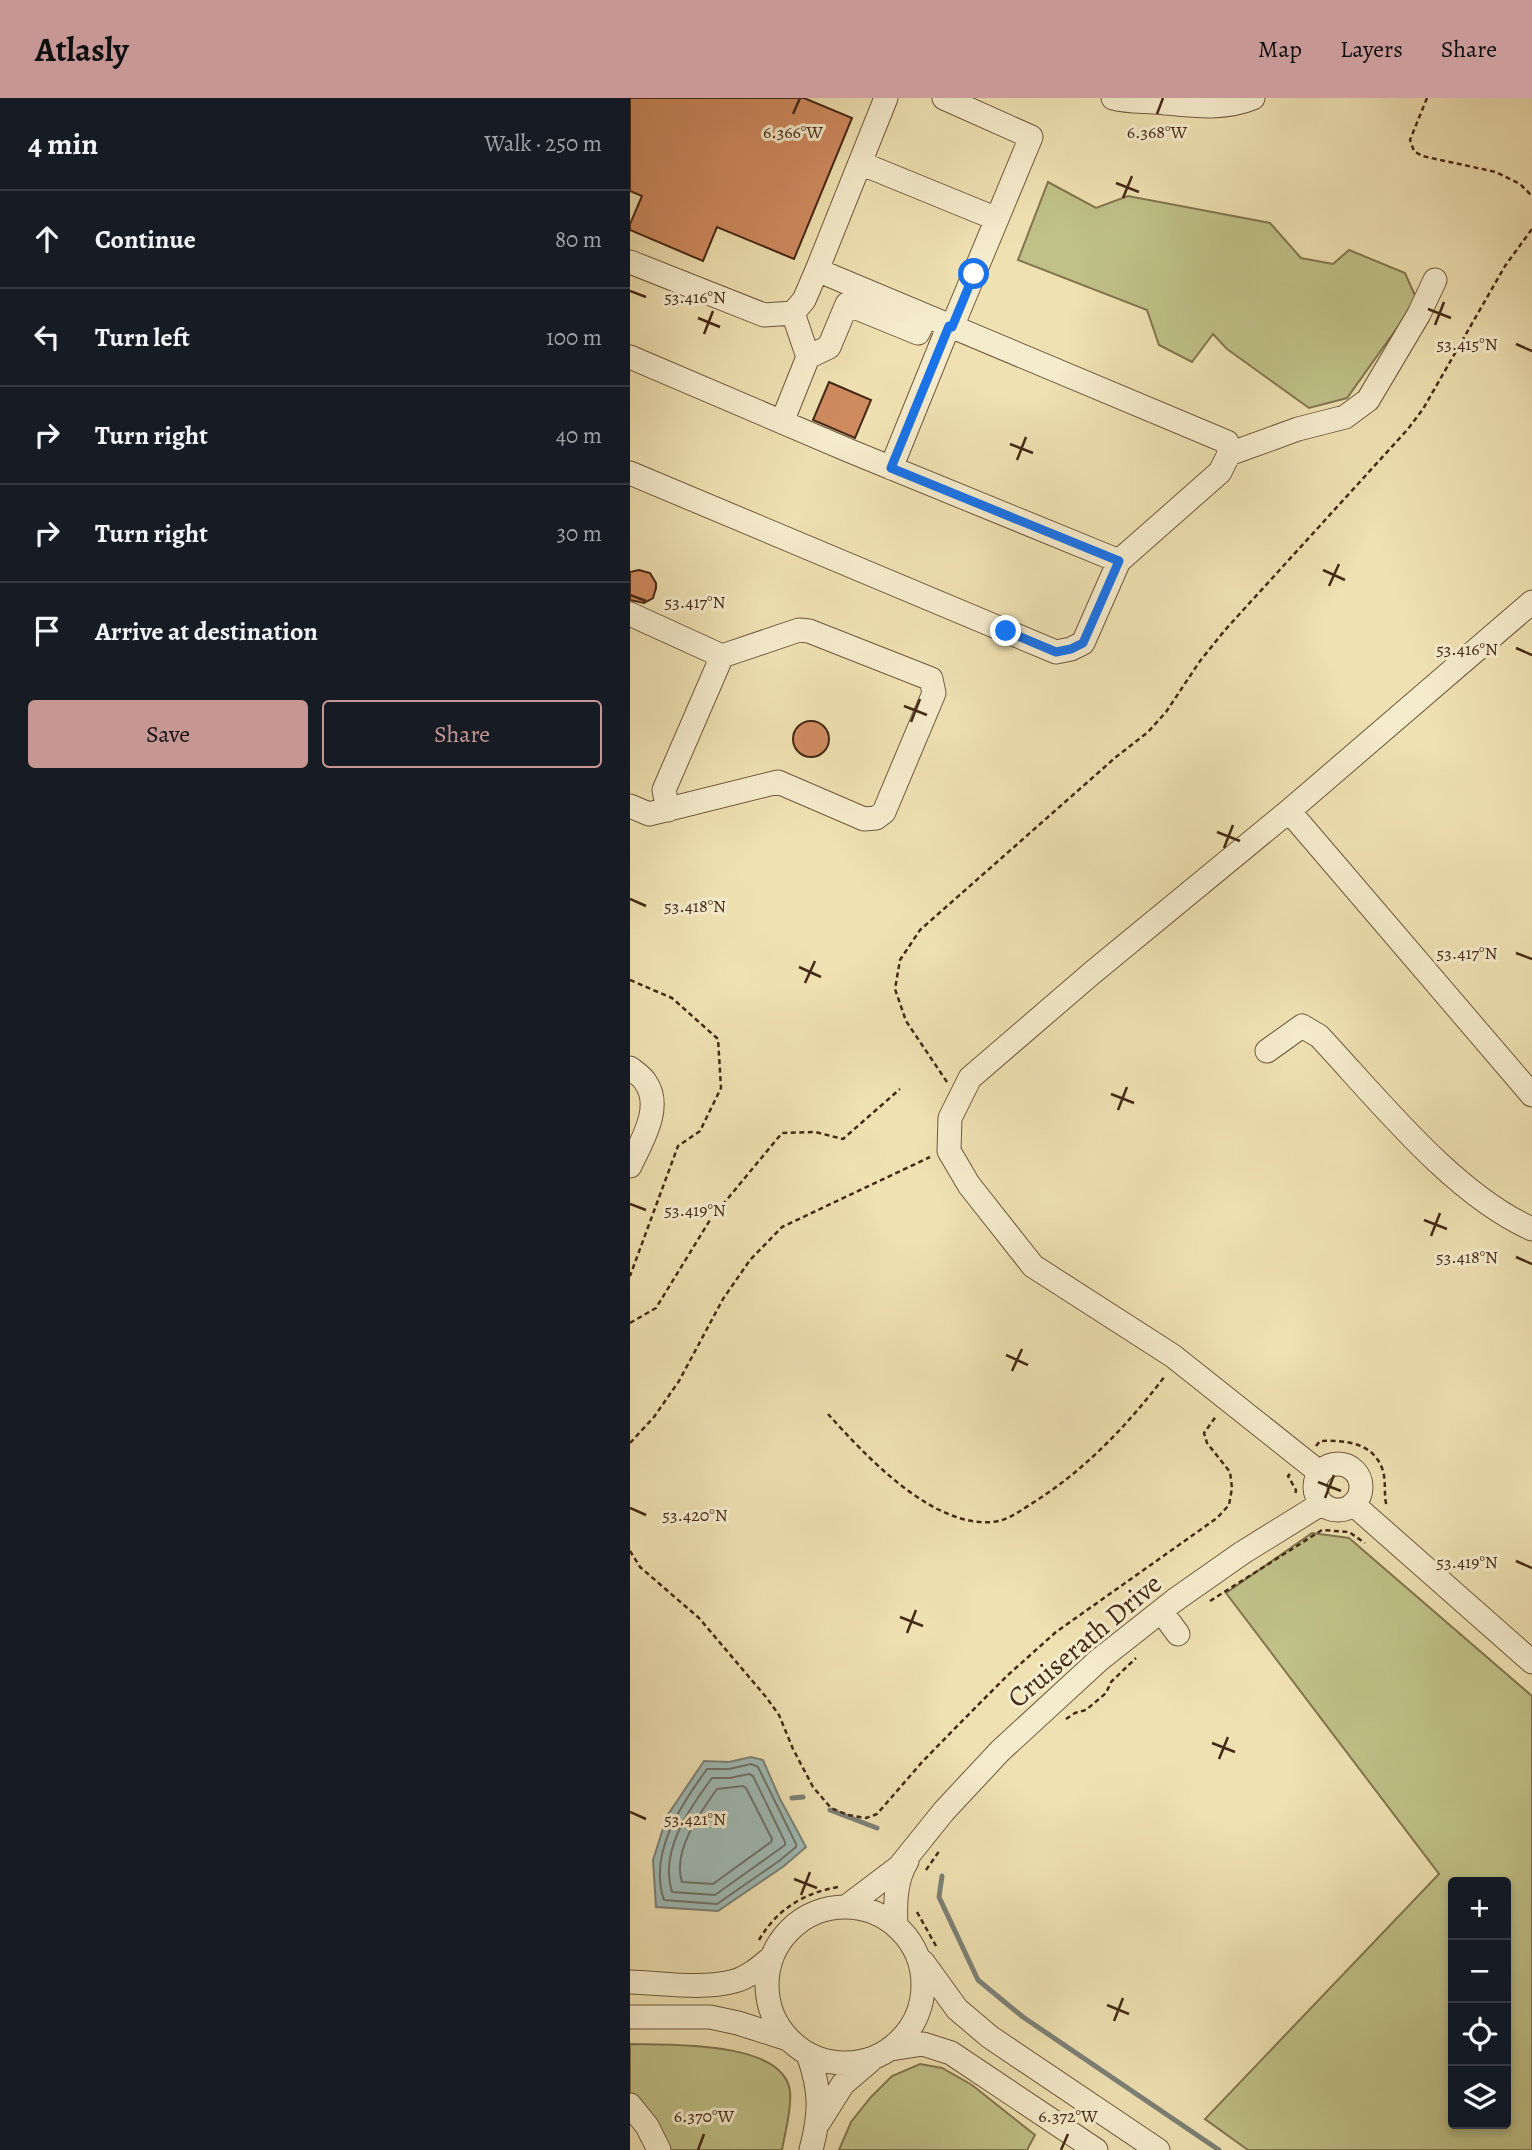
<!DOCTYPE html>
<html lang="en">
<head>
<meta charset="utf-8">
<style>
  body { margin:0; font-family:Alegreya,serif; background:#242831; color:#f1f3f6 }
  .controls { position:absolute; right:21px; bottom:21px; display:grid; overflow:hidden; border-radius:7px; box-shadow:0 4px 10px #0003 }
  .controls button { width:63px; height:63px; display:grid; place-items:center; padding:0; border:0; border-bottom:2px solid #363941; background:#171b24; color:#f1f3f6; font:35px sans-serif }
  .stop { position:absolute; width:21px; height:21px; margin:-16px; border:5px solid #1a73e8; border-radius:50%; background:#fff }
  .stop.end { background:#1a73e8; border-color:#fff; box-shadow:0 2px 7px #0008 }
  .list { margin:0; padding:0; list-style:none }
  h2 { display:flex; justify-content:space-between; align-items:center; height:91px; margin:0; padding:0 28px; font-size:30px }
  h2 small { font-size:23px; font-weight:400; color:#9ea1a6 }
  .list li { display:grid; grid-template-columns:46px 1fr auto; gap:21px; align-items:center; box-sizing:border-box; height:98px; padding:0 28px; border-top:2px solid #363941 }
  .list b { display:block; font-size:26px; white-space:nowrap }
  .list em { font-size:23px; font-style:normal; color:#9ea1a6 }
  .actions { display:flex; gap:14px; padding:21px 28px }
  .actions a { flex:1; padding:16px 0; border:2px solid #c59692; border-radius:7px; text-align:center; font-size:24px; color:#c59692 }
  .actions .main { background:#c59692; color:#111 }
  .icon { flex:none; width:38px; height:38px; fill:none; stroke:currentColor; stroke-width:2; stroke-linecap:round; stroke-linejoin:round }
  .map { position:relative; flex:none; width:902px; height:2052px; overflow:hidden }
  header { display:flex; align-items:center; gap:42px; box-sizing:border-box; height:98px; padding:0 35px; background:#c59692; color:#111 }
  header strong { font-size:33px }
  nav { display:flex; gap:38px; margin-inline-start:auto; font-size:24px }
  main { display:flex }
  aside { flex:1; background:#171b24 }
  .map>svg:first-child { display:block }
  .green { fill:#bfc188; stroke:#827550; stroke-width:2; fill-rule:evenodd }
  .water { fill:#9fbbb7; stroke:#7b8177; stroke-width:2 }
  .lines { fill:none; stroke-linecap:round; stroke-linejoin:round }
  .shore { stroke:#727267; stroke-width:2 }
  .stream { stroke:#7b8177; stroke-width:5 }
  .building { fill:#cf8b60; stroke:#452917; stroke-width:2 }
  .minor-casing { stroke:#70573e; stroke-width:25 }
  .path { stroke:#452917; stroke-width:2.5; stroke-dasharray:5 3.5; stroke-linecap:butt }
  .minor { stroke:#f5eccd; stroke-width:23 }
  .route { stroke:#1a73e8; stroke-width:9 }
  .ticks { fill:none; stroke:#452917; stroke-width:2.5 }
  .labels { text-anchor:middle; stroke-width:6; stroke-linejoin:round; paint-order:stroke }
  .street-label { font-size:28px; fill:#452917; stroke:#f5eccd }
  .ticks-label { font-size:18px; text-anchor:middle; fill:#452917; stroke:#f5eccd; stroke-width:6; stroke-linejoin:round; paint-order:stroke }
</style>
</head>
<body>
<header>
<strong>Atlasly</strong>
<nav><a>Map</a><a>Layers</a><a>Share</a></nav>
</header>
<main>
<aside>
<h2>4 min<small>Walk · 250 m</small></h2>
<ul class="list">
<li><svg class="icon" aria-label="ahead" viewBox="0 0 24 24"><path d="M12 20V5M6 11l6-6 6 6"/></svg><div><b>Continue</b></div><em>80 m</em></li>
<li><svg class="icon" aria-label="left" viewBox="0 0 24 24"><path d="M17 20v-9H6M10 6l-5 5 5 5"/></svg><div><b>Turn left</b></div><em>100 m</em></li>
<li><svg class="icon" aria-label="right" viewBox="0 0 24 24"><path d="M7 20v-9h11M14 6l5 5-5 5"/></svg><div><b>Turn right</b></div><em>40 m</em></li>
<li><svg class="icon" aria-label="right" viewBox="0 0 24 24"><path d="M7 20v-9h11M14 6l5 5-5 5"/></svg><div><b>Turn right</b></div><em>30 m</em></li>
<li><svg class="icon" aria-label="arrive" viewBox="0 0 24 24"><path d="M6 21V4h12l-3 4 3 4H6"/></svg><div><b>Arrive at destination</b></div></li>
</ul>
<div class="actions"><a class="main">Save</a><a>Share</a></div>
</aside>
<div class="map">
<svg width="902" height="2052" viewBox="0 0 902 2052">
  <rect width="100%" height="100%" fill="#efe1b2"/>
  <filter id="stains"><feTurbulence type="fractalNoise" baseFrequency=".00286" numOctaves="4"/><feColorMatrix values="0 0 0 0 .2 0 0 0 0 .09 0 0 0 0 .02 0 0 0 .5 -.17"/></filter>
  <radialGradient id="worn" r=".72"><stop offset=".6" stop-color="#630" stop-opacity="0"/><stop offset="1" stop-color="#630" stop-opacity=".3"/></radialGradient>
  <path class="green" d="M418,84L466,110L498,98L640,125L671,160L703,166L719,152L775,175L787,202L717,300L679,310L597,251L583,236L562,264L529,247L517,212L388,162Z
    M682,1435L719,1440L902,1598V2052H618L575,2021L809,1776L596,1495ZM823,1784H876V2026H823Z
    M0,1946C37,1947 153,1942 160,1993C162,2011 155,2034 152,2052H38L0,1996Z
    M290,1966L312,1970L342,1987L405,2037L397,2052H209L221,2024L241,1999L262,1978Z"/>
  <path class="water" d="M121,1659L133,1662L150,1701L176,1749L154,1768L88,1813L26,1809L23,1762L37,1718L74,1663L99,1664Z"/>
  <g class="lines">
    <path class="shore" d="M121,1666L128,1669L166,1746V1749L149,1763L87,1806L34,1802C18,1755 51,1707 77,1671H99Z
      M119,1676L123,1678L155,1744V1747L85,1797L42,1794C29,1753 59,1711 82,1680H100Z
      M113,1688L116,1690L142,1741L141,1744L83,1786L52,1784C42,1753 70,1715 87,1691Z"/>
    <path class="stream" d="M162,1700L173,1699
      M200,1712L247,1730
      M312,1778L309,1799L348,1882L393,1919L589,2052"/>
  </g>
  <path class="building" d="M0,0H174L222,20L164,161L87,129L73,163L0,132V126L12,98L0,93Z
    M199,284L241,302L225,340L183,322Z
    M9,472L20,475L26,485V490L23,500L14,505L0,502V474Z
    M163 641a18 18 0 1 1 36 0a18 18 0 1 1-36 0Z"/>
  <g class="lines">
    <defs>
      <path id="minor" d="M314,0L401,39L322,229
        M483,0C497,4 511,3 526,4C559,7 592,13 623,0
        M230,65L367,121
        M0,164L134,217L163,215L174,202L187,172L256,0
        M0,259L220,353L489,463
        M178,259L199,249L217,206L288,235L296,218
        M152,324L178,259L163,215
        M599,356L668,331L715,319L738,302L789,216L805,182
        M261,370L319,227
        M0,375L426,554L441,551L453,545L489,463L590,374L599,356L597,344L187,172
        M0,516L92,558L169,532L179,533L301,581L304,595L254,714L246,720L234,721L148,684L19,716L0,708
        M38,712L34,692L92,558
        M659,713L902,997
        M637,953L672,928L689,938C748,1001 823,1096 902,1131
        M0,970C5,974 13,979 16,985C33,1010 11,1044 0,1068
        M685 1389a23 23 0 1 1 46 0a23 23 0 1 1-46 0Z
        M689,1374L543,1258L403,1168L339,1087L319,1053L320,1020L340,980L462,875L659,713L902,504
        M723,1406L902,1564
        M531,1513L548,1536
        M216,1809L269,1769L314,1713L370,1653L469,1562L545,1502L612,1455L691,1406
        M137 1887a78 78 0 1 1 156 0a78 78 0 1 1-156 0Z
        M266,1828C265,1807 265,1782 277,1763
        M293,1864L327,1911L360,1939L528,2052
        M0,1884C33,1885 72,1892 105,1883C119,1879 130,1869 142,1859
        M0,1919H80L108,1925L158,1941
        M261,1951L293,1946L321,1955L466,2052
        M178,1956C191,1993 191,2014 181,2052
        M0,2007L17,2028L29,2052
        M189,2024L213,1986L240,1963"/>
    </defs>
    <use href="#minor" class="minor-casing"/>
    <path class="path" d="M797,0L780,42L784,53L792,58L866,74L890,86L902,98
      M0,882L42,900L88,941L91,990L70,1033L48,1048L0,1178
      M317,984L276,923L265,891L270,862L290,832L486,659L518,634L536,614L570,563L595,532L778,331L793,311L875,168L902,131
      M0,1225L26,1210L80,1122L152,1035L185,1034L213,1041L270,991
      M198,1316C235,1357 301,1429 362,1424C377,1423 388,1414 401,1406C454,1373 497,1328 535,1278
      M0,1345L24,1319L49,1283L93,1201L120,1162L152,1129L300,1059
      M686,1348L690,1343C714,1342 742,1344 752,1370C757,1383 753,1397 757,1409
      M660,1376L658,1378L666,1392L665,1398
      M0,1453L10,1469L69,1520L136,1599L149,1617L163,1651L183,1689L201,1710L218,1717L236,1720L247,1716L293,1663L341,1614L378,1577L426,1534L587,1420L599,1407L602,1390L600,1374L577,1345L574,1335L587,1317
      M580,1503L692,1432L719,1434L735,1445
      M414,1584L435,1564
      M436,1621L445,1615L456,1612L476,1595L481,1584L506,1560
      M296,1772L310,1752
      M287,1814L306,1848
      M129,1842C147,1811 174,1795 208,1789"/>
    <use href="#minor" class="minor"/>
  </g>
  <g class="lines">
    <path class="route" d="M344,176L322,229L319,228L261,370L489,463L453,545L441,551L426,554L376,533"/>
  </g>
  <path class="ticks" d="M163,16L170,0M527,16L533,0M486,85L509,94M493,100L502,78M0,193L16,199M798,211L821,220M68,220L90,229M805,227L814,204M74,236L83,213M886,246L902,253M380,346L403,355M387,362L396,339M693,472L715,482M699,488L709,466M0,497L16,503M886,550L902,557M274,608L297,617M281,624L290,601M587,734L610,743M594,750L603,727M0,801L16,808M886,855L902,861M169,869L191,879M175,885L185,863M481,996L504,1005M488,1012L497,989M0,1106L16,1112M794,1122L817,1131M801,1138L810,1115M886,1159L902,1166M376,1257L398,1267M382,1273L392,1251M688,1384L711,1393M695,1400L704,1377M0,1410L16,1417M886,1463L902,1470M270,1519L293,1528M277,1535L286,1512M582,1645L605,1654M589,1661L598,1639M0,1714L16,1721M164,1781L187,1790M171,1797L180,1774M477,1907L499,1916M484,1923L493,1900M68,2052L74,2036M431,2052L438,2036"/>
  <g class="labels">
    <g class="street-label">
      <text transform="translate(454 1542) rotate(-40)" y="10">Cruiserath Drive</text>
    </g>
  </g>
  <g class="ticks-label">
    <text x="163" y="40">6.366°W</text>
    <text x="527" y="40">6.368°W</text>
    <text x="65" y="205">53.416°N</text>
    <text x="837" y="252">53.415°N</text>
    <text x="65" y="510">53.417°N</text>
    <text x="837" y="557">53.416°N</text>
    <text x="65" y="814">53.418°N</text>
    <text x="837" y="861">53.417°N</text>
    <text x="65" y="1118">53.419°N</text>
    <text x="837" y="1165">53.418°N</text>
    <text x="65" y="1423">53.420°N</text>
    <text x="837" y="1470">53.419°N</text>
    <text x="65" y="1727">53.421°N</text>
    <text x="74" y="2024">6.370°W</text>
    <text x="438" y="2024">6.372°W</text>
  </g>
  <rect width="100%" height="100%" filter="url(#stains)"/>
  <rect width="100%" height="100%" fill="url(#worn)"/>
</svg>
<div class="controls">
<button>+</button>
<button>−</button>
<button><svg class="icon" aria-label="locate" viewBox="0 0 24 24"><circle cx="12" cy="12" r="6"/><path d="M12 2v4M12 18v4M2 12h4M18 12h4"/></svg></button>
<button><svg class="icon" aria-label="layers" viewBox="0 0 24 24"><path d="M12 4l9 5-9 5-9-5zM3 14l9 5 9-5"/></svg></button>
</div>
<div class="stop" style="left:344px;top:176px"></div>
<div class="stop end" style="left:376px;top:533px"></div>
</div>
</main>
</body>
</html>
